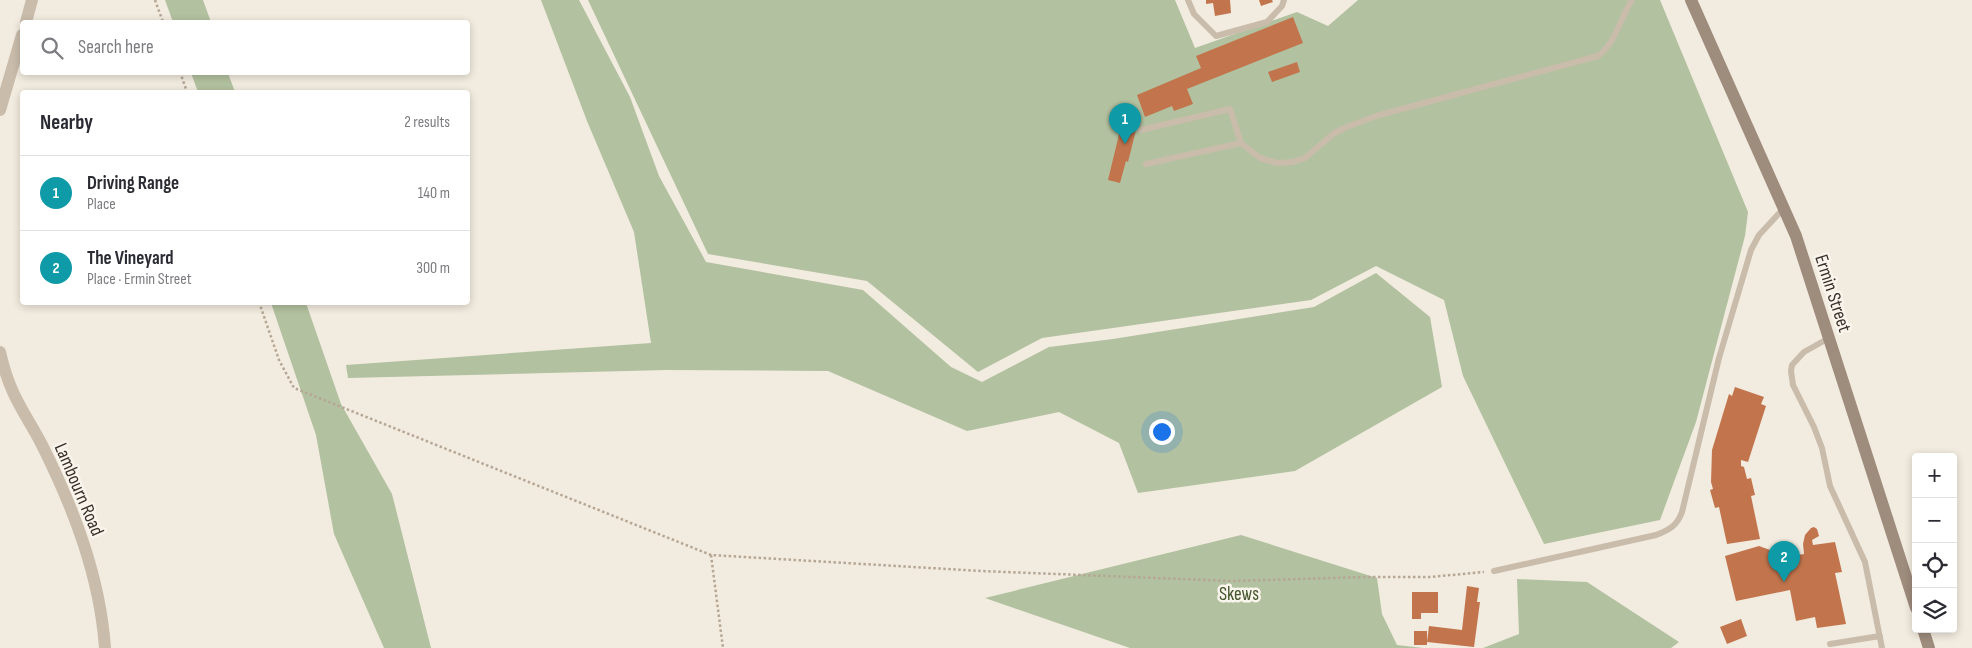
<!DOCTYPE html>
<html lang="en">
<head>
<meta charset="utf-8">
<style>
  body { margin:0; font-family:"Sofia Sans Condensed",sans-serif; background:#f2f2f3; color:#2b2b33 }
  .controls { position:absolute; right:15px; bottom:15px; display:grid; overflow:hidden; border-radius:5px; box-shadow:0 2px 8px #0003 }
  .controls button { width:45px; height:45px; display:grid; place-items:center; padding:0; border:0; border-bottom:1px solid #e1e1e2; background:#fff; color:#2b2b33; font:25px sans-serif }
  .you { position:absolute; left:1161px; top:431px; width:18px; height:18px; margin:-12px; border:4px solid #fff; border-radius:50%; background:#1a73e8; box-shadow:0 0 0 8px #1a73e833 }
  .badge { display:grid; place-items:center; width:32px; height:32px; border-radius:50%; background:#204f59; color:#fff; font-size:16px; font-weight:700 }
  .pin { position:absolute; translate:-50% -41px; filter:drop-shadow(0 1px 2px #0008) }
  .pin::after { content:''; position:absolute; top:26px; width:18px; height:15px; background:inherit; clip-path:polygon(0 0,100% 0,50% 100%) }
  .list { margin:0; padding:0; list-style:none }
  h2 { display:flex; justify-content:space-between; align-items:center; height:65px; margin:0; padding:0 20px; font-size:21px }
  h2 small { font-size:16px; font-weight:400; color:#7c7c81 }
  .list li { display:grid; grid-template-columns:32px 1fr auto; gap:15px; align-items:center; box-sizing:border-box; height:75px; padding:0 20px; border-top:1px solid #e1e1e2 }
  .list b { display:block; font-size:19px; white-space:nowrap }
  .list p { margin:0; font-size:16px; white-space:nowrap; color:#7c7c81 }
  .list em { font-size:16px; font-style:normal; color:#7c7c81 }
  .icon { flex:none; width:28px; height:28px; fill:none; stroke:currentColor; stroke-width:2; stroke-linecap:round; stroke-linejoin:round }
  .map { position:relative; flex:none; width:1972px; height:648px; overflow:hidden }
  .search { position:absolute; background:#fff; box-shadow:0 2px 8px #0003; left:20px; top:20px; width:450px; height:55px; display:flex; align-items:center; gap:12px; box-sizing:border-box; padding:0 18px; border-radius:5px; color:#7c7c81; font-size:19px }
  .panel { position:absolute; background:#fff; box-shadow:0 2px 8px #0003; left:20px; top:90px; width:450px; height:215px; border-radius:5px }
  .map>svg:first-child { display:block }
  .green { fill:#b2c19f }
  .building { fill:#c2754d }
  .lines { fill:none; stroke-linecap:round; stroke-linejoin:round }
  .path { stroke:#b6a795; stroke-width:2.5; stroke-dasharray:2.5 2.5; stroke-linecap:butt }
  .service { stroke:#cabcab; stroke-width:6 }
  .tertiary { stroke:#cabcab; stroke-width:12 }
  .secondary { stroke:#9e8c7c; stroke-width:12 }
  .labels { text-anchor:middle; stroke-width:5; stroke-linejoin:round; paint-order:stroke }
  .street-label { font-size:19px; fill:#38302a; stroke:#faf5ec }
  .park-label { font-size:19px; fill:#43562e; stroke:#faf5ec }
</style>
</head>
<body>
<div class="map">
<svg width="1972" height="648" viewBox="0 0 1972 648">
  <rect width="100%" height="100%" fill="#f2ebdf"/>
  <path class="green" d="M165,0H203L211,22H173Z
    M541,0H579L630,97L659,176L706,262L863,290L951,367L982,382L1049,347L1113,339L1314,307L1376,273L1430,317L1442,387L1295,471L1138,493L1119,443L1059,412L967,431L828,371L666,370L348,378L346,365L651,343L634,232L587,121Z
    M588,0H1175L1195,48L1297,12L1328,26L1358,0H1660L1748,212L1745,236L1696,422L1660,520L1544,544L1463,376L1444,300L1376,266L1311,300L1042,338L978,372L867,281L708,254Z
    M191,73H228L235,92H198Z
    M271,303H306L341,404L392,494L431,648H384L334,534L316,435Z
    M1241,535L1377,578L1382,614L1397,645L1423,648H1130L985,598Z
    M1517,579L1587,582L1679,642L1671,648H1483L1519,634Z"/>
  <path class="building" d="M1206,0H1230L1231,13L1215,16L1213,3L1206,4Z
    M1259,0H1272L1273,2L1261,6Z
    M1293,17L1303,43L1187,89L1193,104L1174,111L1172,106L1145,117L1137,95L1201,68L1196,56Z
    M1297,62L1300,72L1272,82L1268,72Z
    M1122,122L1137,126L1128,162L1126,161L1120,183L1108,180Z
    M1735,387L1764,397L1761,404L1766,406L1748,462L1741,460V466L1744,467L1747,479L1751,478L1755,495L1751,496L1760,539L1727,544L1719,507L1715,508L1710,490L1713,489L1711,482L1712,450L1729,394L1732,396Z
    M1814,527L1817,529L1819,536L1812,540L1813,545L1835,542L1842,572L1835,573L1846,624L1817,628L1815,617L1796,621L1790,590L1736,601L1725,556L1759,546L1770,550L1775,562L1785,560L1788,555L1795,552L1798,555L1804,554L1803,544L1805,535L1811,528Z
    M1467,586L1479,588L1477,602H1480L1474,647L1427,642L1429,626L1462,630Z
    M1412,592H1438V613H1421V619H1412Z
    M1741,619L1747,636L1727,644L1720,627Z
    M1414,631H1427V645H1414Z"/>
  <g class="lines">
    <path class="path" d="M155,0L163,22
      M180,72L187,92
      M259,302L279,360L294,388L711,555L981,571L1232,581L1365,577H1430L1484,572
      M711,555L723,648"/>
    <path class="service" d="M1188,0L1194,14L1216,36L1267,22L1282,6L1284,0
      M1141,130L1230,109L1241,143
      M1146,164L1241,143L1260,158L1277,163L1293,162L1305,158L1333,134L1344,128L1376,116L1598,56C1617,41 1619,20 1632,0
      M1829,338L1804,352L1792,365L1791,371L1793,385L1814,427L1822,448L1830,486L1865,562L1882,648
      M1494,571L1656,535C1669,530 1677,526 1682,512L1719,358L1751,250L1759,235L1784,208
      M1830,644L1880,636"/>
    <path class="tertiary" d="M26,22L32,0
      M0,110L22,35
      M0,352C3,365 7,379 13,392C21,410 33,427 42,445C74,509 100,577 105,648"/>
    <path class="secondary" d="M1691,0L1796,236L1916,608
      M1923,629L1929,648"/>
  </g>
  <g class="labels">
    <g class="street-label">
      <text transform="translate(1834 293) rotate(72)" y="7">Ermin Street</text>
      <text transform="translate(80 489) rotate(67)" y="7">Lambourn Road</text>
    </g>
    <g class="park-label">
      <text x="1239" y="600">Skews</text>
    </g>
  </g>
</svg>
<div class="controls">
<button>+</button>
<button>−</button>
<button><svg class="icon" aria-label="locate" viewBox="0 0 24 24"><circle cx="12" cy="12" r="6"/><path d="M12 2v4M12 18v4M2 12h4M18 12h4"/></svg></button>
<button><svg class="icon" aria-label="layers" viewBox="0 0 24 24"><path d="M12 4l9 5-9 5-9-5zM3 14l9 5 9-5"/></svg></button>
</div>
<div class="you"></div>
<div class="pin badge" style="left:1125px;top:144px;background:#0f9aa8">1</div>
<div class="pin badge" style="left:1784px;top:582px;background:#0f9aa8">2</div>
<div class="search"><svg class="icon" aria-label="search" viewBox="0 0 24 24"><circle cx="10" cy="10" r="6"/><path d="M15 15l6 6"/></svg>Search here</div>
<section class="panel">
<h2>Nearby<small>2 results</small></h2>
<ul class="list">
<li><span class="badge" style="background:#0f9aa8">1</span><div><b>Driving Range</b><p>Place</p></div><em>140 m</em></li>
<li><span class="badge" style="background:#0f9aa8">2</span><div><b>The Vineyard</b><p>Place · Ermin Street</p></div><em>300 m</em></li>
</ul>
</section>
</div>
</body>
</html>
